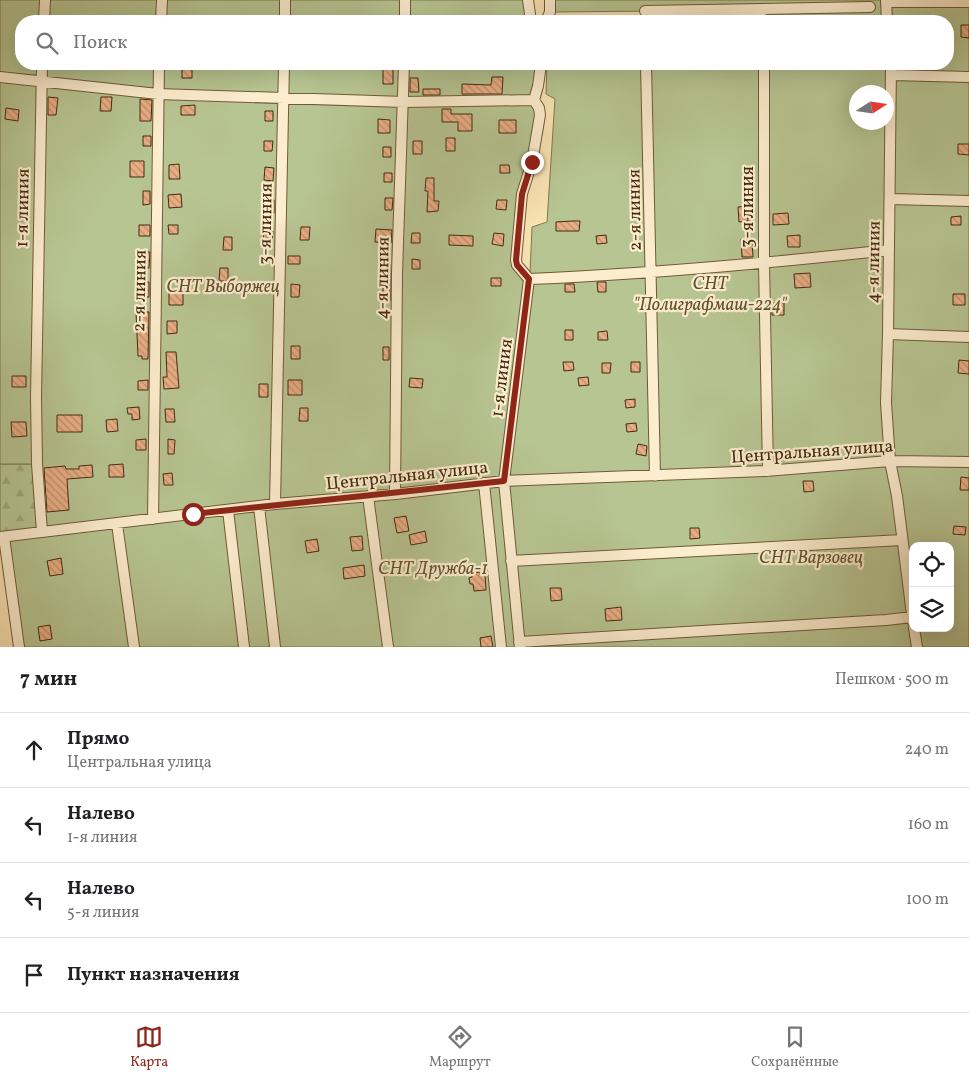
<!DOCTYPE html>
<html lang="ru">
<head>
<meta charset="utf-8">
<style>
  body { margin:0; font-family:Vollkorn,serif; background:#f2f2f2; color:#202124 }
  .controls { position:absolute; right:15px; bottom:15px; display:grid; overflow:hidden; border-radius:10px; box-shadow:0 5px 20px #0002 }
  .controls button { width:45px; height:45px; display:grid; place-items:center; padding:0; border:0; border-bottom:1px solid #e0e0e0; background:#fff; color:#202124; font:25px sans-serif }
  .compass { position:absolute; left:849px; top:85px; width:45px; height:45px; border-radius:50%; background:#fff; box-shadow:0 5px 20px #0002; rotate:78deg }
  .stop { position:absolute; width:15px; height:15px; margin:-11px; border:4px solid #8f2418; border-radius:50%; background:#fff }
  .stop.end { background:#8f2418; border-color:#fff; box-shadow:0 1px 5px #0008 }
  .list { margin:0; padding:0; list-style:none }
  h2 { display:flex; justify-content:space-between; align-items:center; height:65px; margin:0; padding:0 20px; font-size:21px }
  h2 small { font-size:16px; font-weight:400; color:#757577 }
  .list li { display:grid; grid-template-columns:32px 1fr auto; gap:15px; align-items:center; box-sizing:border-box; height:75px; padding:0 20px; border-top:1px solid #e0e0e0 }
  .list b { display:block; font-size:19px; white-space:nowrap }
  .list p { margin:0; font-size:16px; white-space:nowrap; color:#757577 }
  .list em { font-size:16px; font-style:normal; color:#757577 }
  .icon { flex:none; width:28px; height:28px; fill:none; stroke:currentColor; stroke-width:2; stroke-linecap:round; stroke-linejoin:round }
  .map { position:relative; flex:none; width:969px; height:647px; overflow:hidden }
  .search { position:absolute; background:#fff; box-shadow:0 5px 20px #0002; left:15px; right:15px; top:15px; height:55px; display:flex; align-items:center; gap:12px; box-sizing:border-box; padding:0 18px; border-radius:20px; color:#757577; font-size:19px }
  .sheet { height:365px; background:#fff }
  nav { display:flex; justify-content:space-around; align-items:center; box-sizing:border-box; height:70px; border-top:1px solid #e0e0e0; background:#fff; font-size:14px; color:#757577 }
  nav a { display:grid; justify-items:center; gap:2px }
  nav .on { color:#8f2418 }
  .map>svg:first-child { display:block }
  .forest { fill:url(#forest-firs); stroke:#7e7850 }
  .garden { fill:#b7c592; stroke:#7e7850; fill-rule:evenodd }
  .building { fill:url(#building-back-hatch); stroke:#442b0e }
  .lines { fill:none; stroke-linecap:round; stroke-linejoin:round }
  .minor-casing { stroke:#725937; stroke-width:12 }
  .minor { stroke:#fcedce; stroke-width:10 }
  .route { stroke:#8f2418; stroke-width:6 }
  .labels { text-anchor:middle; stroke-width:4.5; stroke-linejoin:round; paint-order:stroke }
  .street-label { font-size:18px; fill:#442b0e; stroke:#fcedce }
  .park-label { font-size:18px; font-style:italic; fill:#61522f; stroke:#fcedce }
</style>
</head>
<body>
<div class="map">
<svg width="969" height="647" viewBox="0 0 969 647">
  <defs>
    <pattern id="forest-firs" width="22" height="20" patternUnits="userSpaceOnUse" patternTransform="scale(1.25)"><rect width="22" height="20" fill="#b7c592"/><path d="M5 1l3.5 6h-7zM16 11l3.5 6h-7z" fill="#9fa97d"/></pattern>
    <pattern id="building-back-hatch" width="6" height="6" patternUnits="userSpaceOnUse" patternTransform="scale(1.25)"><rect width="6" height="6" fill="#eaae85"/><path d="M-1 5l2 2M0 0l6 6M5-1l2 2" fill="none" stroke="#bf8e6b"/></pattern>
  </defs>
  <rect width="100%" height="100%" fill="#fae3b3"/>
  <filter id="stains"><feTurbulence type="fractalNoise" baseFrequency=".004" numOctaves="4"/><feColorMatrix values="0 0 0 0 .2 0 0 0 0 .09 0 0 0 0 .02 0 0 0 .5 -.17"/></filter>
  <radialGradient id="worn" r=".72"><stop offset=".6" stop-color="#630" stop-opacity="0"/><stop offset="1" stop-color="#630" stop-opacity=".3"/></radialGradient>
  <path class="forest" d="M0,464H37L40,532L0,533Z"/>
  <path class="garden" d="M0,0H529L531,21H21V64H540L538,86L540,111L525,192L516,260L530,273L532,227L547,222L555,99L546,94L547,64H948V21H604L764,20L765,10L553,12L550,0H969V647H19L4,535L40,532L36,464H0ZM856,92H886V122H856ZM913,546H950V628H913Z"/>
  <path class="building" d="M961,25H969V38L961,37Z
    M182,68H192V78H182Z
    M383,69H393V84H383Z
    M492,77H503L502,94H462V84L491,85Z
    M410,78H418L419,92H410Z
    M423,89H440V95H423Z
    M48,97L58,98L56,115H48Z
    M101,97H112L111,111H100Z
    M140,99L152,100L151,121H140Z
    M195,105V115H181V106Z
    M6,108L19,110L18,121L5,119Z
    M442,109H451V114H472V131H458V122H442Z
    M265,111H273V121H265Z
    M378,119L390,120V133H378Z
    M499,120H516V133H499Z
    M143,136H151V146H143Z
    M446,138H455V151H446Z
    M264,141H273L272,151H264Z
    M413,141H422V154H413Z
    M958,144H969V155L958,154Z
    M383,147H391V157H383Z
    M130,161H144V177H130Z
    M179,164L180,179H169V165Z
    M500,165H509L510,173H500Z
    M265,167L274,168L273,181L264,180Z
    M384,173H392V182H384Z
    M426,178H434V201H439L438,211L427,212L428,191H425Z
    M143,191H150V204L143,205Z
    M181,194L182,207L169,208L168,195Z
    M385,198H393L392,210H385Z
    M265,200H274V213H265Z
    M497,200H507L506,210L496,209Z
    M747,206L748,221L739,222L738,207Z
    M788,213L789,224L773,225V214Z
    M961,216V225H951V217Z
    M572,221H580L579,231H556V222Z
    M139,225H150V236H139Z
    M168,225H178V234H169Z
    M301,227H310L309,240H300Z
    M376,229L392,230L391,243L375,242Z
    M264,230L273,231L272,243H263Z
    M412,233H420V243H411Z
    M494,233L504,234L503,246L492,244Z
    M449,235L473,236V246L449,245Z
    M606,235L607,243L597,244L596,236Z
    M800,235V247H788L787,236Z
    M224,237H232V250H223Z
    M741,239H752L753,257H742Z
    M137,252H150L149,268H137Z
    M288,256H300V264H288Z
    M412,259L420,260V269H412Z
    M383,264H390V301H383Z
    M220,268H228V281H219Z
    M810,273L811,287L795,288L794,274Z
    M491,278H501V286H491Z
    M136,282H149V297H136Z
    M597,282H606V292H598Z
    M291,284L300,285L299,297H291Z
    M565,284H574L575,292H565Z
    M169,290H183V305H169Z
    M953,294H965V305H953Z
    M772,303H784V315H772Z
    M136,312H149L148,359H142V356H138Z
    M167,321H177V333L167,334Z
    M565,330H573V340H565Z
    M607,331L608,340H598V332Z
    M291,346H300V359H291Z
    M383,347H389V360H383Z
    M166,352H176L179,388L164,389L163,377H167Z
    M959,360L969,361V374L958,373Z
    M563,362H573L574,370L564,371Z
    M631,362H640V372H631Z
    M602,363H611L610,373H602Z
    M12,376H26V387H12Z
    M588,377L589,385L579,386L578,378Z
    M410,378L423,379L422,388L409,387Z
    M148,380V390H138V381Z
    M288,380H302V395H288Z
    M259,384H268V397H259Z
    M635,399V407L626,408L625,400Z
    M139,407L140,419L132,420V414H128L127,408Z
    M300,408H308V421H299Z
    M165,409H174L175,422H166Z
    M57,415H82V432H57Z
    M117,419L118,431L107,432L106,420Z
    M11,422H26L27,436L12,437Z
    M636,423L637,431L627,432L626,424Z
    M146,439V450H136V440Z
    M168,439L175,440L174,454H168Z
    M638,444L647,446L646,456L636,454Z
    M123,464L124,477H109V465Z
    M92,465L93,477L67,479L69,510L47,512L44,468L65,466L66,469H79V466Z
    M172,473L173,485H164L163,474Z
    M961,477L969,478V490H960Z
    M803,481H813L814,491L804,492Z
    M406,516L409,531L397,533L394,518Z
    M954,526L966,527L965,535L953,534Z
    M690,528H699L700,538L690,539Z
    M425,531L427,542L411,545L409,535Z
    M362,536L363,550L352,551L350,537Z
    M317,539L319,551L307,553L305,541Z
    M61,558L63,574L50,576L47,561Z
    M364,565L365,576L344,579L343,568Z
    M480,572V575L485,574L486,590L474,591L473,584H470L469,578L472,577V573Z
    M550,588H561L562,600L551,601Z
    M621,607L622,620L606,621L605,609Z
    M50,625L52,639L40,641L38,627Z
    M491,636L493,647H481L480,638Z"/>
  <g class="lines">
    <defs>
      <path id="minor" d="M528,0L531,21
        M886,0L887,21
        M886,2H969
        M645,11L870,7
        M44,21L45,0
        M161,21L162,0
        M285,21V0
        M405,21V0
        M546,21L550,12V0
        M607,21L764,19
        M42,64L36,397L37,464L42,532
        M646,64L655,476
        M764,64V264L768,471
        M891,64L888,334L886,403L890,461L897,496L913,622
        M892,75L969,77
        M0,77L158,94L404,102L534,100
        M890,199L969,201
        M529,279C650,274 770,263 889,250
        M529,279L517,265L516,260L522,194L532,162L540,115L539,108L534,100L538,86L541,64
        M888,334L969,337
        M484,483L501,647
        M395,494L397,273L404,64
        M368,496L388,647
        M275,504L284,64
        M259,506L275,647
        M228,510L244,647
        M153,519L159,64
        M117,524L134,647
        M0,537L275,504L396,494L504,481L765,471L890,461L969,462
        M4,537L19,647
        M511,561L902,540
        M914,628L917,647
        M519,642L886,620L912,617
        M520,647L504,481L529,279"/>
    </defs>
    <use href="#minor" class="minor-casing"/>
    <use href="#minor" class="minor"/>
  </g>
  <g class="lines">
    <path class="route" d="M193,514L504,481L529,279L517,265L516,260L522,194L532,162"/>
  </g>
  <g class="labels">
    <g class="street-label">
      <text transform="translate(747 207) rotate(-90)" y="6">3-я линия</text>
      <text transform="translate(22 208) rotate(-89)" y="6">1-я линия</text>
      <text transform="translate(634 210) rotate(-91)" y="6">2-я линия</text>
      <text transform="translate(265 224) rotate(-89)" y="6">3-я линия</text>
      <text transform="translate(873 262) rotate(-89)" y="6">4-я линия</text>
      <text transform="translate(382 278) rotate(-89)" y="6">4-я линия</text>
      <text transform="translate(139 291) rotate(-89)" y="6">2-я линия</text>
      <text transform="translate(501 378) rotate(-83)" y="6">1-я линия</text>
      <text transform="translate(812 451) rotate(-4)" y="6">Центральная улица</text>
      <text transform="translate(407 475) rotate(-6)" y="6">Центральная улица</text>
    </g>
    <g class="park-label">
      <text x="710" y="289">СНТ<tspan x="710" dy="21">"Полиграфмаш-224"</tspan></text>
      <text x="223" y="292">СНТ Выборжец</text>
      <text x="811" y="563">СНТ Варзовец</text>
      <text x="433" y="574">СНТ Дружба-1</text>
    </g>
  </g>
  <rect width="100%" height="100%" filter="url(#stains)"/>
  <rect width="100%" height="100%" fill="url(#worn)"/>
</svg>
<div class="controls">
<button><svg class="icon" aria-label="locate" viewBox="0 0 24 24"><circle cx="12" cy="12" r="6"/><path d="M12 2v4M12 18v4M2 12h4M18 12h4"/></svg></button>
<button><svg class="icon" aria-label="layers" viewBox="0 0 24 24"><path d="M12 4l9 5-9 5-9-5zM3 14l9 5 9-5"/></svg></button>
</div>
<svg class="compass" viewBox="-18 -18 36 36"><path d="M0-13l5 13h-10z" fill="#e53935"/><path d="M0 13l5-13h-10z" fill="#757577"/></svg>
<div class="stop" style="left:193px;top:514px"></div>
<div class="stop end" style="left:532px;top:162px"></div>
<div class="search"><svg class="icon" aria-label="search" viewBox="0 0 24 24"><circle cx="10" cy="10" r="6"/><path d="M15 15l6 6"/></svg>Поиск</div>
</div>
<section class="sheet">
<h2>7 мин<small>Пешком · 500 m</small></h2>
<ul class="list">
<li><svg class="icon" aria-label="ahead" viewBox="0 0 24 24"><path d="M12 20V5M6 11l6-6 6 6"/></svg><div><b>Прямо</b><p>Центральная улица</p></div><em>240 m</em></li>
<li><svg class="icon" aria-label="left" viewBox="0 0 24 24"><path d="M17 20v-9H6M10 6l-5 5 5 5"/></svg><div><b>Налево</b><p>1-я линия</p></div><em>160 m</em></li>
<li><svg class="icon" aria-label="left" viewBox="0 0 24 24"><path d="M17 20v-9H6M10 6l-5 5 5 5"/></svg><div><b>Налево</b><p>5-я линия</p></div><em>100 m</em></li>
<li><svg class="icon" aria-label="arrive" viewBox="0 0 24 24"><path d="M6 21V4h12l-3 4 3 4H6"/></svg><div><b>Пункт назначения</b></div></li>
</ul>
</section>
<nav>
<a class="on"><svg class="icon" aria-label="map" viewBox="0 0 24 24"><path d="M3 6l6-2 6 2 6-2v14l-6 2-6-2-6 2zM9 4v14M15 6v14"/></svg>Карта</a>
<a><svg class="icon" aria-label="directions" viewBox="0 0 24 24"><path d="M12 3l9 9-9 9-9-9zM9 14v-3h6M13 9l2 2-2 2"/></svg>Маршрут</a>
<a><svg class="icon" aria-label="saved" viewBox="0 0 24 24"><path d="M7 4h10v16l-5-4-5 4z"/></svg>Сохранённые</a>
</nav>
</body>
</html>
